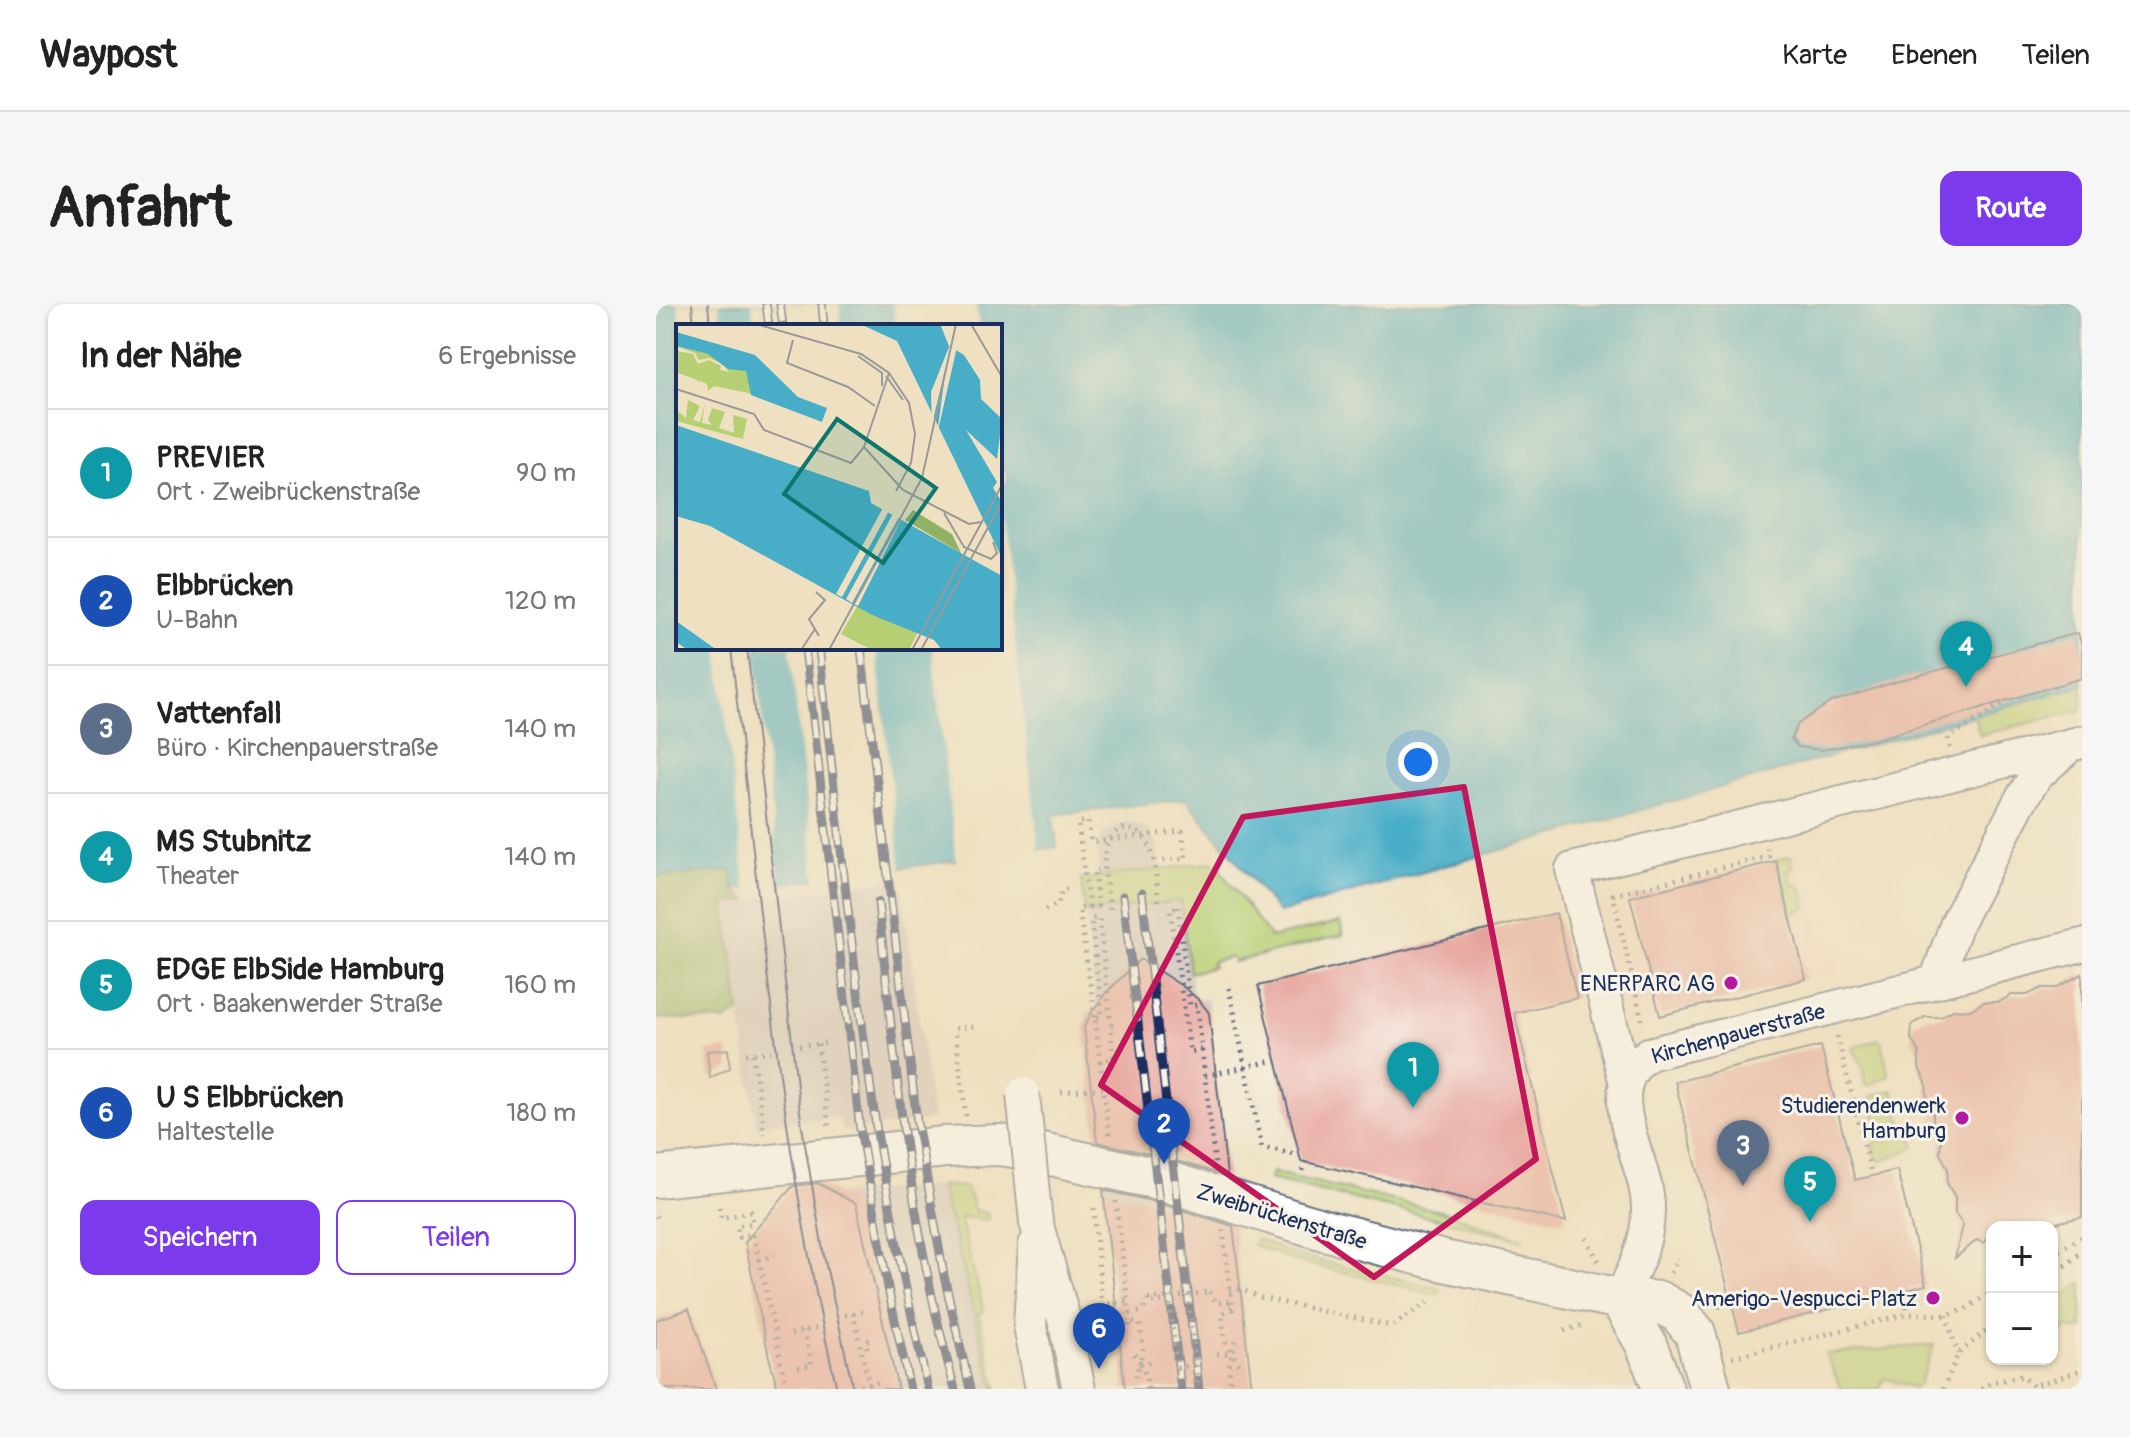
<!DOCTYPE html>
<html lang="de">
<head>
<meta charset="utf-8">
<style>
  body { margin:0; font-family:Pangolin,sans-serif; background:#f6f6f6; color:#222 }
  .controls { position:absolute; right:24px; bottom:24px; display:grid; overflow:hidden; border-radius:16px; box-shadow:0 2px 6px #0004 }
  .controls button { width:72px; height:72px; display:grid; place-items:center; padding:0; border:0; border-bottom:2px solid #e0e0e0; background:#fff; color:#222; font:40px sans-serif }
  .you { position:absolute; left:762px; top:458px; width:28px; height:28px; margin:-20px; border:6px solid #fff; border-radius:50%; background:#1a73e8; box-shadow:0 0 0 12px #1a73e833 }
  .badge { display:grid; place-items:center; width:52px; height:52px; border-radius:50%; background:#7c3aed; color:#fff; font-size:26px; font-weight:700 }
  .pin { position:absolute; translate:-50% -66px; filter:drop-shadow(0 2px 4px #0008) }
  .pin::after { content:''; position:absolute; top:42px; width:28px; height:24px; background:inherit; clip-path:polygon(0 0,100% 0,50% 100%) }
  .list { margin:0; padding:0; list-style:none }
  h2 { display:flex; justify-content:space-between; align-items:center; height:104px; margin:0; padding:0 32px; font-size:34px }
  h2 small { font-size:26px; font-weight:400; color:#767676 }
  .list li { display:grid; grid-template-columns:52px 1fr auto; gap:24px; align-items:center; box-sizing:border-box; height:128px; padding:0 32px; border-top:2px solid #e0e0e0 }
  .list b { display:block; font-size:30px; white-space:nowrap }
  .list p { margin:0; font-size:26px; white-space:nowrap; color:#767676 }
  .list em { font-size:26px; font-style:normal; color:#767676 }
  .actions { display:flex; gap:16px; padding:24px 32px }
  .actions a { flex:1; padding:18px 0; border:2px solid #7c3aed; border-radius:16px; text-align:center; font-size:28px; color:#7c3aed }
  .actions .main { background:#7c3aed; color:#fff }
  .map { position:relative; flex:none; width:1426px; height:1085px; overflow:hidden; border-radius:16px }
  header { display:flex; align-items:center; gap:48px; box-sizing:border-box; height:112px; padding:0 40px; background:#fff; border-bottom:2px solid #e0e0e0 }
  header strong { font-size:38px }
  nav { display:flex; gap:44px; margin-inline-start:auto; font-size:28px }
  .intro { display:flex; align-items:center; justify-content:space-between; box-sizing:border-box; height:192px; padding:0 48px }
  h1 { margin:0; font-size:56px }
  .button { padding:20px 36px; border-radius:16px; background:#7c3aed; color:#fff; font-size:28px; font-weight:700 }
  main { display:flex; gap:48px; padding:0 48px }
  aside { flex:1; background:#fff; border-radius:16px; box-shadow:0 2px 6px #0004 }
  .map>svg:first-child { display:block }
  .built { fill:#f1d5bd }
  .industrial { fill:#cec1ba }
  .green { fill:#b7cf73; stroke:#697f68; stroke-width:2 }
  .forest { fill:#91b265; stroke:#567062; stroke-width:2 }
  .water { fill:#48aec7; stroke:#326e92; stroke-width:2; fill-rule:evenodd }
  .pier { fill:#eee0c0 }
  .building { fill:#e6a099 }
  .lines { fill:none; stroke-linecap:round; stroke-linejoin:round }
  .minor-casing { stroke:#656d80; stroke-width:36 }
  .major-casing { stroke:#656d80; stroke-width:44 }
  .path { stroke:#656d80; stroke-width:5; stroke-dasharray:2 6; stroke-linecap:butt }
  .minor { stroke:#fff; stroke-width:32 }
  .major { stroke:#fff; stroke-width:40 }
  .tram { stroke:#1b2f5e; stroke-width:2 }
  .rail-casing { stroke:#1b2f5e; stroke-width:9 }
  .rail { stroke:#f7f3e8; stroke-width:6; stroke-dasharray:18; stroke-linecap:butt }
  .minor-bridge-casing { stroke:#656d80; stroke-width:36; stroke-linecap:butt }
  .path-bridge { stroke:#656d80; stroke-width:5; stroke-dasharray:2 6; stroke-linecap:butt }
  .minor-bridge { stroke:#fff; stroke-width:32 }
  .marked { fill:none; stroke:#c2185b; stroke-width:6; stroke-linejoin:round }
  .poi-dot { fill:#b5179e; stroke:#f7f3e8; stroke-width:3 }
  .labels { text-anchor:middle; stroke-width:6; stroke-linejoin:round; paint-order:stroke }
  .poi-label { font-size:22px; fill:#1b2f5e; stroke:#f7f3e8; text-anchor:end }
  .street-label { font-size:22px; fill:#1b2f5e; stroke:#f7f3e8 }
  .inset-road { fill:none; stroke:#9a9999; stroke-width:2 }
  .view { fill:#0f766e; fill-opacity:0.15; stroke:#0f766e; stroke-width:4 }
  .inset-edge { fill:none; stroke:#1b2f5e; stroke-width:4 }
</style>
</head>
<body>
<header>
<strong>Waypost</strong>
<nav><a>Karte</a><a>Ebenen</a><a>Teilen</a></nav>
</header>
<div class="intro"><h1>Anfahrt</h1><a class="button">Route</a></div>
<main>
<aside>
<h2>In der Nähe<small>6 Ergebnisse</small></h2>
<ul class="list">
<li><span class="badge" style="background:#0f9aa8">1</span><div><b>PREVIER</b><p>Ort · Zweibrückenstraße</p></div><em>90 m</em></li>
<li><span class="badge" style="background:#1a4fb4">2</span><div><b>Elbbrücken</b><p>U-Bahn</p></div><em>120 m</em></li>
<li><span class="badge" style="background:#5c6f8a">3</span><div><b>Vattenfall</b><p>Büro · Kirchenpauerstraße</p></div><em>140 m</em></li>
<li><span class="badge" style="background:#0f9aa8">4</span><div><b>MS Stubnitz</b><p>Theater</p></div><em>140 m</em></li>
<li><span class="badge" style="background:#0f9aa8">5</span><div><b>EDGE ElbSide Hamburg</b><p>Ort · Baakenwerder Straße</p></div><em>160 m</em></li>
<li><span class="badge" style="background:#1a4fb4">6</span><div><b>U S Elbbrücken</b><p>Haltestelle</p></div><em>180 m</em></li>
</ul>
<div class="actions"><a class="main">Speichern</a><a>Teilen</a></div>
</aside>
<div class="map">
<svg width="1426" height="1085" viewBox="0 0 1426 1085">
  <rect width="100%" height="100%" fill="#f7f3e8"/>
  <filter id="ink" filterUnits="userSpaceOnUse"><feTurbulence type="fractalNoise" baseFrequency=".0125" numOctaves="2"/><feDisplacementMap in="SourceGraphic" scale="16" xChannelSelector="R" yChannelSelector="G"/><feConvolveMatrix kernelMatrix="1 2 1 2 8 2 1 2 1" color-interpolation-filters="sRGB"/></filter>
  <filter id="wash" filterUnits="userSpaceOnUse"><feTurbulence type="fractalNoise" baseFrequency=".006" numOctaves="4" result="noise"/><feDisplacementMap in="SourceGraphic" scale="32" xChannelSelector="R" yChannelSelector="G"/><feGaussianBlur stdDeviation="1.8" result="paint"/><feColorMatrix in="noise" values="0 0 0 0 0 0 0 0 0 0 0 0 0 0 0 0 0 1.4 0 .05"/><feComposite in="paint" operator="in"/></filter>
  <g filter="url(#wash)">
    <rect width="100%" height="100%" fill="#eee0c0"/>
    <path class="built" d="M1145,550L1167,636L1176,634L1184,666L967,721L938,601Z"/>
    <path class="industrial" d="M470,517L490,523L501,537L510,598L525,597L537,691L543,696L551,695L596,1085H469L428,723L431,708L441,706L429,608L447,605L441,542L449,527Z
      M245,575L276,816L189,827L185,826L183,813L100,822L69,599Z
      M285,881L286,896L298,926L338,1085H175L163,892Z"/>
    <path class="green" d="M1426,381V406L1324,431L1318,412Z
      M1135,552L1137,563L1132,567L1135,578L1146,584L1151,603L1134,612L1120,556Z
      M558,558L615,634L684,618L687,631L578,658L576,653L556,658L557,663L534,669L525,597L429,608L425,575Z
      M1222,735L1226,738L1233,772L1212,781L1208,778V766L1197,744Z
      M1237,786L1246,819L1254,827L1259,843L1224,858L1217,845L1225,828L1214,796L1216,792Z
      M616,868L788,908L867,935L614,875Z
      M285,881L310,883L319,907L332,909V916L304,913L328,1008L322,1009L341,1085H338C324,1035 312,985 300,935C295,916 287,900 285,881Z
      M600,935L639,951L784,984L782,991L636,956L597,941Z
      M1426,979V1024L1421,1026L1410,1023L1396,1041V1000Z
      M1278,1041L1263,1080L1259,1084L1228,1074L1224,1085H1185L1170,1050Z"/>
    <path class="forest" d="M75,566L78,586L91,596L69,600L84,708L69,717L0,714V573Z"/>
    <path class="water" d="M0,0H1426V381L623,609L530,495L397,511L401,543L78,586L75,566L0,573ZM22,22H344V161L352,172V178L344,183V344H22Z"/>
    <path class="pier" d="M22,0H63L65,22H24Z
      M96,0H183L185,22H98Z
      M237,0H320L323,22H240Z
      M344,207L383,549L301,560L276,344H344Z
      M62,344H99L124,584L90,588Z
      M134,344H220L245,568L160,579Z"/>
    <g id="blocks">
      <path class="building" d="M1422,329L1426,343V374L1214,437L1165,446L1142,443L1135,435L1142,420L1175,398L1249,375Z
        M1120,557L1150,675L1004,712L974,593Z
        M900,609L921,694L858,709L910,918L645,857L602,682Z
        M484,655L526,682L543,696L553,709L571,872L511,854L441,838L428,723L436,708L449,690Z
        M1426,670V913L1382,923H1336V929L1327,939L1321,936L1299,954L1307,921L1299,909V893L1291,879L1292,865L1284,849L1285,834L1277,822V806L1271,794L1270,778L1263,764V748L1255,735L1256,720L1269,713H1284L1299,705L1314,706L1328,698H1343L1356,691H1371L1386,684H1400Z
        M1165,742L1199,876L1241,866L1270,981L1083,1028L1019,778Z
        M72,745L74,764L54,774L51,747Z
        M162,879L200,900L242,1085H122L113,1053L89,938L137,882Z
        M447,886L500,898L577,922L596,1085H469Z
        M33,1005L60,1085H0V1016Z"/>
    </g>
  </g>
  <g filter="url(#ink)">
    <use href="#blocks" fill-opacity="0" stroke="#656d80" stroke-width="2"/>
    <g class="lines">
      <defs>
        <path id="minor" d="M1280,677L1301,619L1363,499L1379,473L1410,445
          M969,776L916,565L1426,438
          M380,918L408,1015L423,1085
          M379,941L374,1021L386,1085
          M964,995C978,966 992,939 992,906C993,855 937,786 993,750L1426,641"/>
        <path id="major" d="M0,873L289,843L343,841L364,844L506,876L668,926L788,957L964,995L1004,998L1023,1009L1039,1029L1054,1085
          M964,995L990,1040L1007,1085"/>
      </defs>
      <use href="#minor" class="minor-casing"/>
      <use href="#major" class="major-casing"/>
      <path class="path" d="M1294,444L1292,434L1350,398
        M433,603L442,602L438,566H442
        M522,603L534,702L541,701L546,746L534,748L514,605Z
        M389,606L402,600L406,586L411,585
        M573,684L606,843L643,851
        M439,713L423,604L433,603L422,519L432,517L435,538L526,527L530,554L505,557
        M986,716L957,591L1113,552L1111,544
        M455,721L443,614L435,615L446,712L439,713L444,757L457,755L455,721H460
        M1181,732L1216,872
        M162,740L173,824
        M143,742L169,739
        M546,746L559,861
        M90,750L115,748
        M97,750L108,830
        M444,757L453,831
        M549,772L620,756
        M405,788L447,784
        M310,812L299,725L318,722
        M647,867L649,858
        M460,897L474,1017
        M63,903L65,914L95,908L97,919L81,922L83,933L97,930L103,955L119,952
        M438,904L446,1001L472,997
        M0,912L1,913
        M567,926L577,1009
        M930,934L944,959
        M1396,950L1426,933
        M103,955L131,1085
        M1015,969L1022,954
        M1396,972L1426,948
        M574,987L585,985L606,994L736,1022L774,997
        M1246,987L1252,1010
        M553,988L561,999L575,997
        M532,991L553,988
        M496,998L508,997
        M1051,998L1061,991L1065,1008
        M576,1003L566,1010L569,1036L576,1049L580,1034
        M197,1009L213,1081
        M474,1010L487,1007L492,995
        M189,1011L210,1007
        M1290,1011L1302,1050
        M473,1022L474,1017L484,1020L487,1045L484,1059L476,1047
        M908,1027L926,1021
        M135,1030L162,1024
        M211,1044L210,1037L216,1036
        M561,1050L576,1049
        M1076,1053L1252,1010L1290,1011L1308,1006L1336,988
        M484,1059L499,1057
        M142,1063L156,1061L148,1027
        M521,1064L524,1085
        M479,1073L484,1059L490,1072L492,1085
        M204,1082L226,1078
        M575,1085L573,1062L576,1049L583,1060
        M1287,1085L1302,1050L1336,1022
        M1325,1085L1337,1078L1366,1072L1377,1082L1426,1066"/>
      <use href="#minor" class="minor"/>
      <use href="#major" class="major"/>
      <path class="tram" d="M36,0L38,22
        M52,0L54,22
        M75,344C103,592 123,842 181,1085
        M91,344L145,817L168,952L197,1085"/>
      <defs>
        <path id="rail" d="M110,0L113,22
          M124,0L127,22
          M166,0L168,22
          M149,344L204,825L232,984L254,1085
          M163,344C180,503 197,663 220,822C234,911 252,998 272,1085
          M205,344L261,818L288,972L314,1085
          M486,589L543,1085
          M467,592L525,1085
          M222,598C239,761 254,927 299,1085"/>
      </defs>
      <use href="#rail" class="rail-casing"/>
      <use href="#rail" class="rail"/>
      <defs>
        <path id="minor-bridge" d="M367,790L380,918"/>
      </defs>
      <use href="#minor-bridge" class="minor-bridge-casing"/>
      <path class="path-bridge" d="M454,605C452,580 436,534 469,524C503,528 499,573 503,600
        M492,995L532,991L540,1061L521,1064L513,993
        M540,1061L542,1085"/>
      <use href="#minor-bridge" class="minor-bridge"/>
    </g>
  </g>
  <path d="M0 0H1426V1085H0ZM808,483L880,855L718,973L445,781L587,513Z" fill="#eee0c0" fill-opacity=".55" fill-rule="evenodd"/>
  <path class="marked" d="M808,483L880,855L718,973L445,781L587,513Z"/>
  <g class="poi-dot">
    <circle cx="1075" cy="679" r="8"/>
    <circle cx="1306" cy="814" r="8"/>
    <circle cx="1277" cy="994" r="8"/>
  </g>
  <g class="labels">
    <g class="poi-label">
      <text x="1059" y="687">ENERPARC AG</text>
      <text x="1290" y="809">Studierendenwerk<tspan x="1290" dy="25">Hamburg</tspan></text>
      <text x="1261" y="1002">Amerigo-Vespucci-Platz</text>
    </g>
    <g class="street-label">
      <text transform="translate(1082 729) rotate(-15)" y="8">Kirchenpauerstraße</text>
      <text transform="translate(626 912) rotate(17)" y="8">Zweibrückenstraße</text>
    </g>
  </g>
  <g transform="translate(20 20)">
    <rect width="326" height="326" fill="#eee0c0"/>
    <path d="M0,22L32,30L50,39V43L70,46L77,70L38,62L32,67L31,60L0,48V27L17,30L22,40L33,36L45,42L44,46L53,48L47,40L33,34L23,36L19,29ZM12,76L24,82L17,96L24,98L29,79L26,99L36,101L32,96L36,84L49,88L43,104L58,109L57,91L71,95L67,115L0,97L3,88L10,94ZM183,279L196,291L242,308L233,326H196L165,310Z" fill="#b7cf73"/>
    <path d="M237,186L276,210L285,229L229,196Z" fill="#91b265"/>
    <path d="M184,0H264L273,22L288,31L304,56L305,75L326,95L321,135L290,106L321,158L317,164L326,178V234L221,17ZM0,8L79,31L122,73L151,84L146,98L75,71L70,47L52,45L32,30L0,22ZM0,101L193,167L195,179L326,252V326H266L258,316L196,291L34,202L0,192ZM0,297L38,324L39,326H12L0,318Z" fill="#48aec7"/>
    <path d="M275,18L281,23L261,111L270,42L256,100L255,68ZM208,182L214,185L166,273L160,270ZM218,188L224,191L176,279L170,275ZM227,192L182,282L178,280Z" fill="#eee0c0"/>
    <path class="inset-road" d="M80,0L185,30L213,49L188,123M295,0L326,53M117,16L111,39L172,63L199,82M182,32L206,49V62M213,49L233,79L239,110L235,139L220,167M210,52L227,76M0,65L78,90L88,106L175,139L188,123M188,123L227,166L293,200L305,198M268,189L288,223L315,235L321,229L317,218M140,268L149,276L133,295L143,312M125,326L139,305M153,326L246,154L280,0M236,326L326,161M245,326L326,178"/>
    <path class="view" d="M161,95L260,164L207,239L108,170Z"/>
    <rect width="326" height="326" class="inset-edge"/>
  </g>
</svg>
<div class="controls">
<button>+</button>
<button>−</button>
</div>
<div class="you"></div>
<div class="pin badge" style="left:757px;top:804px;background:#0f9aa8">1</div>
<div class="pin badge" style="left:508px;top:860px;background:#1a4fb4">2</div>
<div class="pin badge" style="left:1087px;top:882px;background:#5c6f8a">3</div>
<div class="pin badge" style="left:1310px;top:383px;background:#0f9aa8">4</div>
<div class="pin badge" style="left:1154px;top:918px;background:#0f9aa8">5</div>
<div class="pin badge" style="left:443px;top:1065px;background:#1a4fb4">6</div>
</div>
</main>
</body>
</html>
